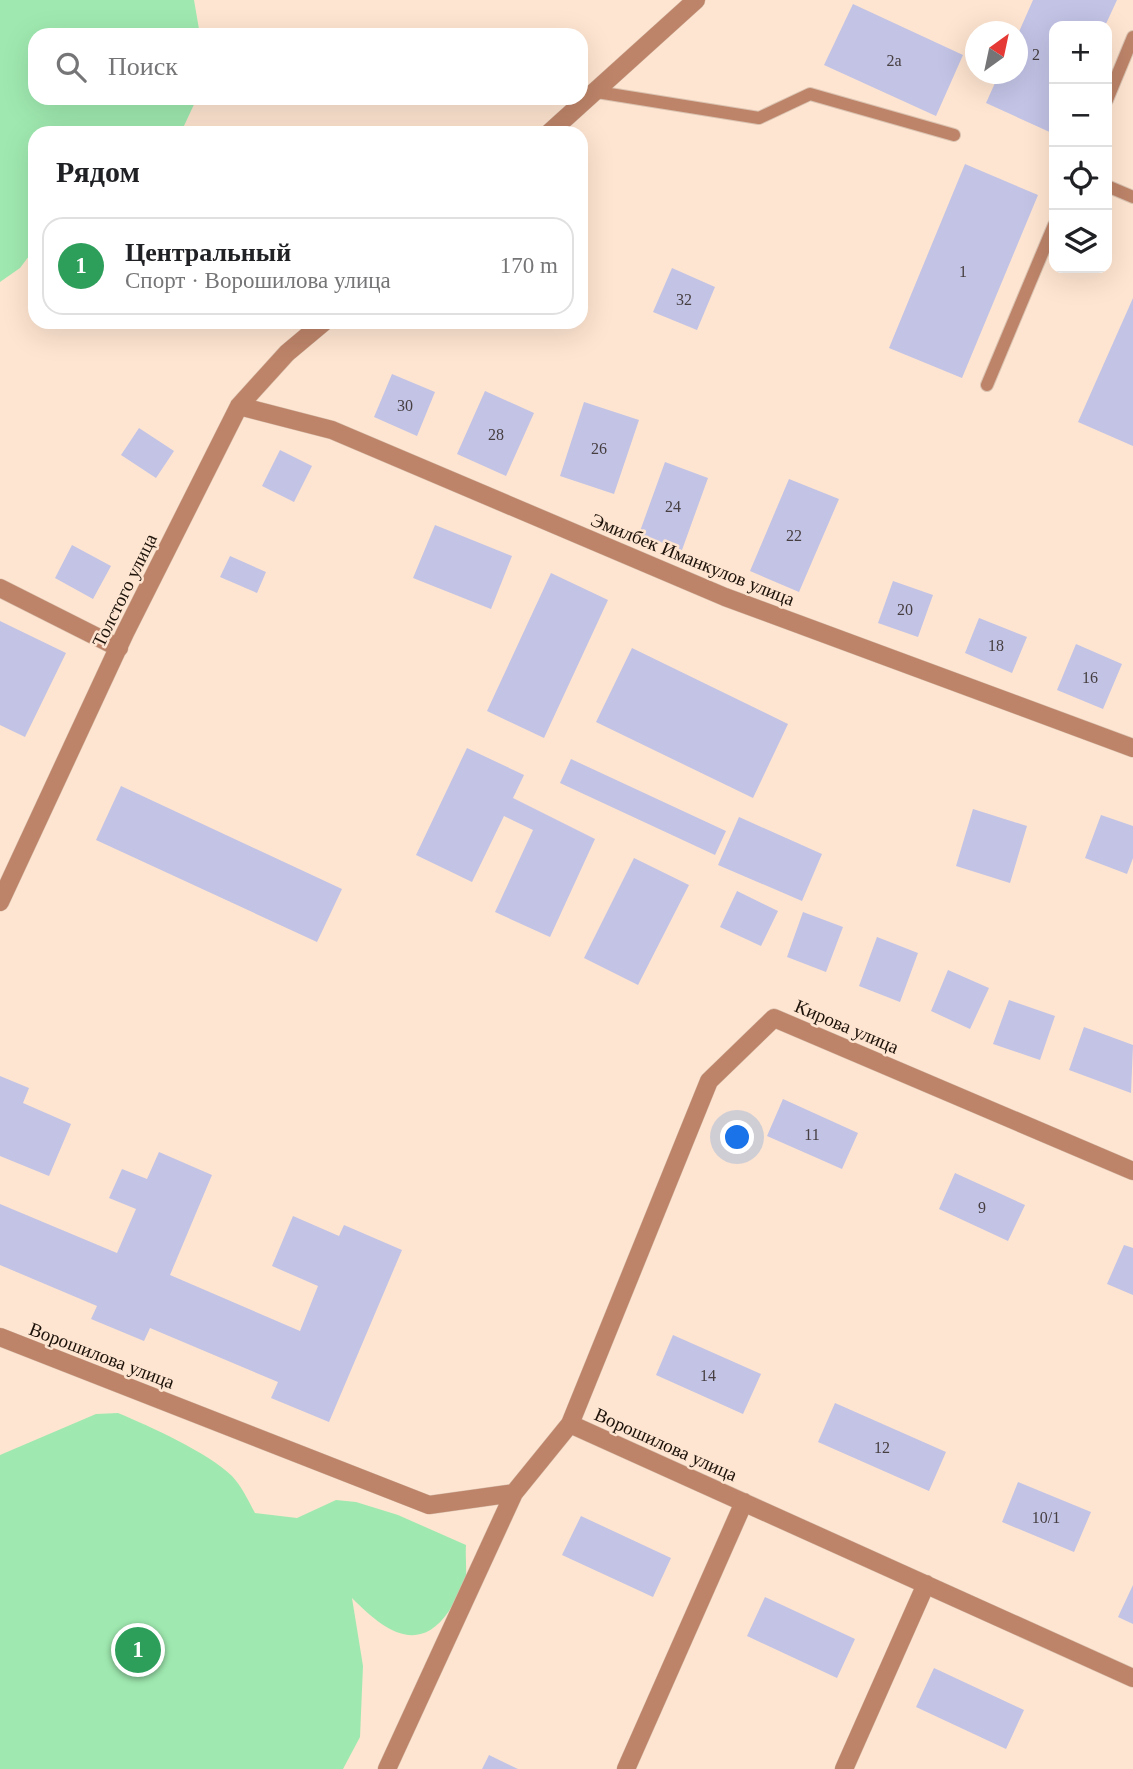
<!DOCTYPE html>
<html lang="ru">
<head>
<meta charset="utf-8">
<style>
  body { margin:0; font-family:Georgia,serif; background:#f2f2f2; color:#202124 }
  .controls { position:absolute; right:21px; top:21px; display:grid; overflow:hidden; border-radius:14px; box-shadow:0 7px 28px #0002 }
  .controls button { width:63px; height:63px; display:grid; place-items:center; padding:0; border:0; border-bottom:2px solid #e0e0e0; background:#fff; color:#202124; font:35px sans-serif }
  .compass { position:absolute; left:965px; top:21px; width:63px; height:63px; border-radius:50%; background:#fff; box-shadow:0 7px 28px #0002; rotate:33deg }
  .you { position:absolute; left:738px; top:1138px; width:24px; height:24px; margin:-18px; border:5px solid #fff; border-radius:50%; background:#1a73e8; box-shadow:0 0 0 10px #1a73e833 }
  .badge { display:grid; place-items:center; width:46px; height:46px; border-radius:50%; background:#5959d0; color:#fff; font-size:23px; font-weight:700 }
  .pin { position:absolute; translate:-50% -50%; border:4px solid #fff; box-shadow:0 2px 7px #0006 }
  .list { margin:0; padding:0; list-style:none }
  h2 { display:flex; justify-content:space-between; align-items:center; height:91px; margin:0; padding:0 28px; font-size:30px }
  h2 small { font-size:23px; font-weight:400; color:#757577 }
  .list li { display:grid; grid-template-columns:46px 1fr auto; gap:21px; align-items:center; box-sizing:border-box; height:98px; margin:0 14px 14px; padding:0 14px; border:2px solid #e0e0e0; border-radius:21px }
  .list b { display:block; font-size:26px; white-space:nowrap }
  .list p { margin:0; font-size:23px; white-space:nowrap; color:#757577 }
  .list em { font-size:23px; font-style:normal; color:#757577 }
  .icon { flex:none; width:38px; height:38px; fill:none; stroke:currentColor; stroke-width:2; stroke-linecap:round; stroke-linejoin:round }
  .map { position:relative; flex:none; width:1133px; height:1769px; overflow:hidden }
  .search { position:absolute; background:#fff; box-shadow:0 7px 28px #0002; left:28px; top:28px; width:560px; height:77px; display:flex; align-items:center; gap:18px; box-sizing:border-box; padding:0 24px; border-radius:21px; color:#757577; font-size:26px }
  .panel { position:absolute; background:#fff; box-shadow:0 7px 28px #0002; left:28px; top:126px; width:560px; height:203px; border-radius:21px }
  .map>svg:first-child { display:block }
  .green { fill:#9fe9b0 }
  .building { fill:#c2c3e5 }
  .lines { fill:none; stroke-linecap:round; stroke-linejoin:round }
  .lane-casing { stroke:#dac3b1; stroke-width:14 }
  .street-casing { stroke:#dac3b1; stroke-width:19 }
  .lane { stroke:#bd8469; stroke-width:12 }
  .street { stroke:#bd8469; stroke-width:18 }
  .labels { text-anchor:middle; stroke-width:5; stroke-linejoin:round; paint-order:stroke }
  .number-label { font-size:16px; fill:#463e40 }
  .street-label { font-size:19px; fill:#1d1209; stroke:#fee5d1 }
</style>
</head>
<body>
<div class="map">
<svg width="1133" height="1769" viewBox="0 0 1133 1769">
  <rect width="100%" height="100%" fill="#fee5d1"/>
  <path class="green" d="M0,0H194L200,35H35V98H197L183,128L177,133H35V248L20,268L0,282Z
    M118,1413C149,1426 209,1453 232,1476C242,1487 248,1500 255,1513L297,1518L336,1500L356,1502L398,1515L466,1545C465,1558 468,1577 464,1589C461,1596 453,1604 449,1611C417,1658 381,1627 352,1598L363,1666L360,1737L343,1769H0V1455L96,1414Z"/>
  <path class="building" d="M1033,0H1117L1105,26H1054V134L986,103L999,74H1018V34Z
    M853,4L963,55L936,116L824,65Z
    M965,164L1038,195L962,378L889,348Z
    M672,268L715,287L697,330L653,312Z
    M1133,298V446L1078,422Z
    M392,374L435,392L417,436L374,417Z
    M485,391L534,413L506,476L457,454Z
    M584,402L639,420L614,494L560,476Z
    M139,428L174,451L156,478L121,455Z
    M280,450L312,466L294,502L262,486Z
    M665,462L708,478L682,550L639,534Z
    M789,479L839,499L799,592L750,571Z
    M435,525L512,556L491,609L413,578Z
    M72,545L111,566L93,599L55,578Z
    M230,556L266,572L257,593L220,577Z
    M551,573L608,600L544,738L487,711Z
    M893,581L933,595L918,637L878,623Z
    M979,618L1027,637L1012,673L965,653Z
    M0,621L66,653L25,737L0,725Z
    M1076,644L1122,664L1103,709L1057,690Z
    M632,648L788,724L753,798L596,722Z
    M467,748L524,775L513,798L595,839L550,937L495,912L533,830L504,816L472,882L416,855Z
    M571,759L726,831L715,855L560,783Z
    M121,786L342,889L317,942L96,840Z
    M973,809L1027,826L1010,883L956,866Z
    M1101,815L1133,826V858L1127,874L1085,858Z
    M739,817L822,854L802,901L718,865Z
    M634,858L689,885L638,985L584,958Z
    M737,891L778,911L761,946L720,927Z
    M803,912L843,927L826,972L787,957Z
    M877,937L918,953L900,1002L859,986Z
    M948,970L989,988L970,1029L931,1011Z
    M1009,1000L1055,1016L1040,1060L993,1044Z
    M1084,1027L1133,1045L1131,1093L1069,1070Z
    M0,1076L29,1088L23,1103L71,1124L49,1176L0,1156Z
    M783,1099L858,1133L842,1169L767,1136Z
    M159,1152L212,1175L170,1275L300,1331L318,1286L272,1266L293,1216L339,1236L344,1225L402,1250L329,1422L271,1398L278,1382L150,1328L144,1341L91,1319L97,1306L0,1265V1204L117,1253L136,1209L109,1198L122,1169L147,1179Z
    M955,1173L1025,1205L1008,1241L939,1209Z
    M1124,1245L1133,1248V1295L1107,1284Z
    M673,1335L761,1374L743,1414L656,1375Z
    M835,1403L946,1452L929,1491L818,1442Z
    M1018,1482L1091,1512L1074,1552L1002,1522Z
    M581,1516L671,1558L653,1597L562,1555Z
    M1133,1585V1624L1118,1617Z
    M765,1597L855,1639L837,1678L747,1636Z
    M934,1668L1024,1710L1006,1749L916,1707Z
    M489,1755L518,1769H482Z"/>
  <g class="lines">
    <defs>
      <path id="lane" d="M597,92L759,118L810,94L954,135
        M1107,100L1133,37
        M1107,186L1133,197
        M987,385L1054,225"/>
      <path id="street" d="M549,133L696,0
        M239,406L332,430L725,597L1133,748
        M0,588L119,648
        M0,902L125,633L239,406L287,353L324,322
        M0,1337L429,1505L514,1493L570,1424L1133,1678
        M570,1424L709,1081L774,1018L1133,1171
        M387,1769L514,1493
        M626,1769L744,1502
        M844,1769L926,1584"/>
    </defs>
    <use href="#lane" class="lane-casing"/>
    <use href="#street" class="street-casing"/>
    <use href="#lane" class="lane"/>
    <use href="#street" class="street"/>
  </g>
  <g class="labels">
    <g class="number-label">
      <text x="1036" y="60">2</text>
      <text x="894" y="66">2а</text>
      <text x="963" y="277">1</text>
      <text x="684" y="305">32</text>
      <text x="405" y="411">30</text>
      <text x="496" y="440">28</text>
      <text x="599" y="454">26</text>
      <text x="673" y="512">24</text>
      <text x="794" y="541">22</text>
      <text x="905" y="615">20</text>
      <text x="996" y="651">18</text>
      <text x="1090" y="683">16</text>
      <text x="812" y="1140">11</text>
      <text x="982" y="1213">9</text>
      <text x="708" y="1381">14</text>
      <text x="882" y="1453">12</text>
      <text x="1046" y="1523">10/1</text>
    </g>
    <g class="street-label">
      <text transform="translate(693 559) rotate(22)" y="7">Эмилбек Иманкулов улица</text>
      <text transform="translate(124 590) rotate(-64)" y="7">Толстого улица</text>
      <text transform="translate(847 1026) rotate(23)" y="7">Кирова улица</text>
      <text transform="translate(102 1355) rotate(21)" y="7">Ворошилова улица</text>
      <text transform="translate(666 1444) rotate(24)" y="7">Ворошилова улица</text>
    </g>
  </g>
</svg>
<div class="controls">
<button>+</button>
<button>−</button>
<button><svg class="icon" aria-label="locate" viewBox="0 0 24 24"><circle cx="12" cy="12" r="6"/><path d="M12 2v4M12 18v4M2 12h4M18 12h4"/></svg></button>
<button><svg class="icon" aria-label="layers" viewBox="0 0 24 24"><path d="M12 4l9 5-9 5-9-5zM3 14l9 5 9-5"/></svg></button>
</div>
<svg class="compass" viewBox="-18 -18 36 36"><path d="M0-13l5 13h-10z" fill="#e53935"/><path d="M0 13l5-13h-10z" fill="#757577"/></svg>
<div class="you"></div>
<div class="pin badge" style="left:138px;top:1650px;background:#2e9e5b">1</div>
<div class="search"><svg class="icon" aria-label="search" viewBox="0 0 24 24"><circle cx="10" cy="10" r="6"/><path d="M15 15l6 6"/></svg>Поиск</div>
<section class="panel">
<h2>Рядом<small></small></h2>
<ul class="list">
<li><span class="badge" style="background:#2e9e5b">1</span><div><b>Центральный</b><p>Спорт · Ворошилова улица</p></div><em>170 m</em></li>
</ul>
</section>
</div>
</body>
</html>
